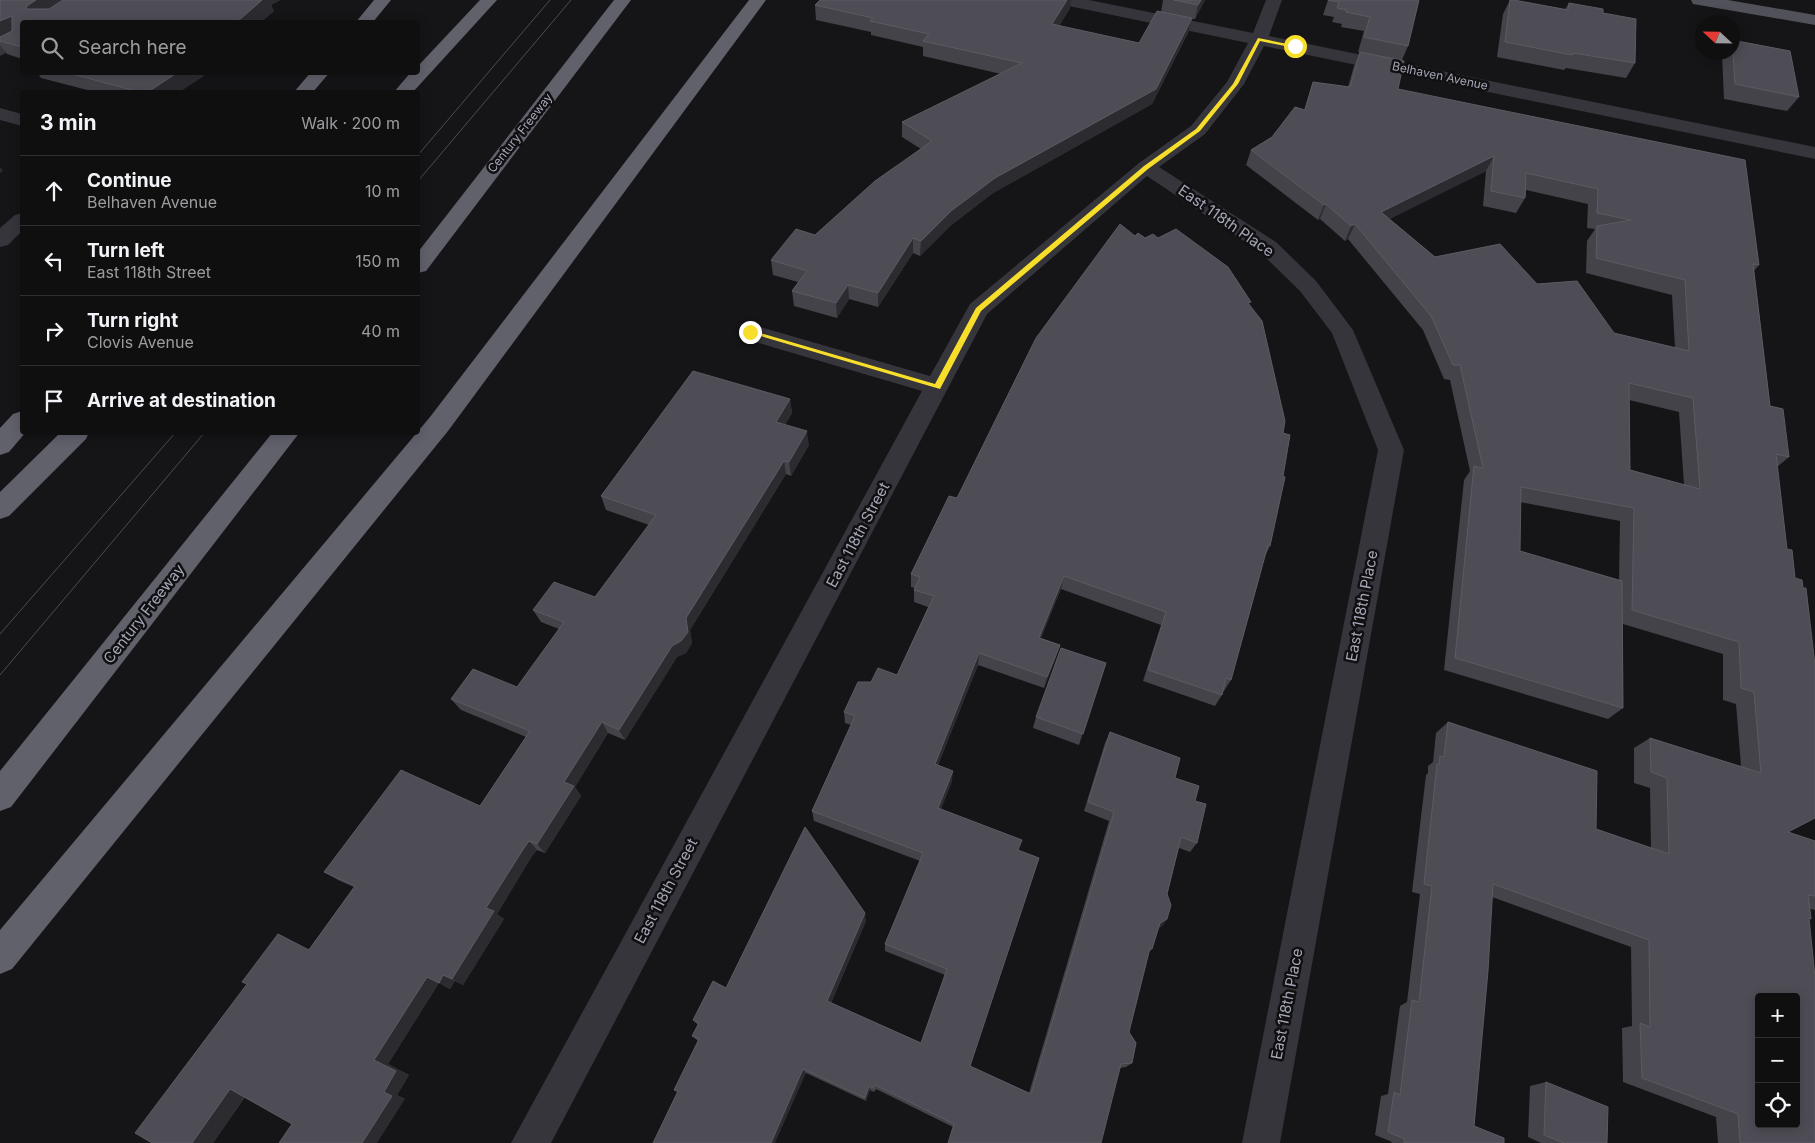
<!DOCTYPE html>
<html lang="en">
<head>
<meta charset="utf-8">
<style>
  body { margin:0; font-family:Inter,sans-serif; background:#1e1d1e; color:#f1f3f6 }
  .controls { position:absolute; right:15px; bottom:15px; display:grid; overflow:hidden; border-radius:5px; box-shadow:0 2px 12px #0003 }
  .controls button { width:45px; height:45px; display:grid; place-items:center; padding:0; border:0; border-bottom:1px solid #302f30; background:#100f10; color:#f1f3f6; font:25px sans-serif }
  .compass { position:absolute; left:1695px; top:15px; width:45px; height:45px; border-radius:50%; background:#100f10; box-shadow:0 2px 12px #0003; rotate:292deg }
  .stop { position:absolute; width:15px; height:15px; margin:-11px; border:4px solid #f7de2b; border-radius:50%; background:#fff }
  .stop.end { background:#f7de2b; border-color:#fff; box-shadow:0 1px 5px #0008 }
  .list { margin:0; padding:0; list-style:none }
  h2 { display:flex; justify-content:space-between; align-items:center; height:65px; margin:0; padding:0 20px; font-size:21px }
  h2 small { font-size:16px; font-weight:400; color:#9c9c9f }
  .list li { display:grid; grid-template-columns:32px 1fr auto; gap:15px; align-items:center; box-sizing:border-box; height:70px; padding:0 20px; border-top:1px solid #302f30 }
  .list b { display:block; font-size:19px; white-space:nowrap }
  .list p { margin:0; font-size:16px; white-space:nowrap; color:#9c9c9f }
  .list em { font-size:16px; font-style:normal; color:#9c9c9f }
  .icon { flex:none; width:28px; height:28px; fill:none; stroke:currentColor; stroke-width:2; stroke-linecap:round; stroke-linejoin:round }
  .map { position:relative; flex:none; width:1815px; height:1143px; overflow:hidden }
  .search { position:absolute; background:#100f10; box-shadow:0 2px 12px #0003; left:20px; top:20px; width:400px; height:55px; display:flex; align-items:center; gap:12px; box-sizing:border-box; padding:0 18px; border-radius:5px; color:#9c9c9f; font-size:19px }
  .panel { position:absolute; background:#100f10; box-shadow:0 2px 12px #0003; left:20px; top:90px; width:400px; height:345px; border-radius:5px }
  .map>svg:first-child { display:block }
  .lines { fill:none; stroke-linecap:round; stroke-linejoin:round }
  .minor { fill:#35353b; fill-rule:evenodd }
  .major { fill:#51515a; fill-rule:evenodd }
  .highway { fill:#61616c; fill-rule:evenodd }
  .tram { stroke:#4c4c54; stroke-width:1 }
  .wall { fill:#434349; fill-rule:evenodd }
  .shaded-wall { fill:#2c2b30 }
  .building { fill:#4e4d55; stroke:#5c5b64; fill-rule:evenodd }
  .route { fill:#f7de2b }
  .labels { text-anchor:middle; stroke-width:5; stroke-linejoin:round; paint-order:stroke }
  .far-street-label { font-size:12px; fill:#a5a7b7; stroke:#100f11 }
  .street-label { font-size:15px; fill:#a5a7b7; stroke:#100f11 }
</style>
</head>
<body>
<div class="map">
<svg width="1815" height="1143" viewBox="0 0 1815 1143">
  <rect width="100%" height="100%" fill="#151416"/>
  <g class="lines">
    <path class="minor" d="M1056,0H1089L1253,33L1266,0H1282L1269,36L1815,147V159L1264,46L1244,84L1205,134L1159,167L1276,242L1316,281L1353,330L1404,450L1280,1143H1242L1378,450L1332,333L1300,291L1260,252L1147,176L987,314L551,1143H511L922,391L742,338L739,332L742,326L750,324L930,376L970,304L1139,163L1191,126L1227,82L1248,43L1064,5L1058,4Z
      M22,32V44L0,56V43Z
      M0,108L22,114V126L0,120Z
      M22,213V231L8,245L0,247V228L15,215Z"/>
    <path class="major" d="M1691,0H1728L1815,15V25L1699,5L1693,4Z"/>
    <path class="highway" d="M374,0H391L373,22H356Z
      M480,0H497L413,92H394L411,72H418V66Z
      M614,0H631L426,271L418,273V252Z
      M749,0H766L448,431L12,969L0,974V930L430,417Z
      M311,72H330L313,92H294Z
      M22,411V432H26L9,452L0,455V428L13,414Z
      M61,432H89L86,439L9,516L0,519V492Z
      M273,432H300L11,807L0,811V771Z"/>
    <path class="tram" d="M418,155L550,0
      M418,181L571,0
      M0,634L176,432
      M0,675L205,432"/>
  </g>
  <path class="wall" d="M0,0H280L271,5L274,11L261,22H22V59L7,54L0,45Z
    M1163,0H1205L1195,19H1192L1188,33L1152,104L993,193L950,226L920,256L913,253L878,307L849,299L837,318L794,306L792,291L798,282L773,275L771,260L815,235L921,149L902,137V122L1001,74L923,56V47L871,35V32L816,20L815,5L1070,8L1059,26L1139,43L1161,12Z
    M1328,0H1419L1408,46L1402,60L1398,89L1759,265L1754,271L1770,406L1789,457L1777,467L1788,832L1815,841V910L1810,909L1811,919H1809L1815,1143H1718L1716,1117L1623,1082L1622,1028L1632,1026L1631,947L1492,897L1474,1126L1504,1143H1391L1392,1142L1375,1135L1381,1096L1388,1094L1400,1006L1407,1002L1420,894L1412,892L1426,775L1428,773V766L1433,762L1436,733L1448,722L1596,829L1651,848L1650,788L1634,783V748L1650,738L1741,766L1736,704L1723,700V654L1623,624V708L1608,719L1444,670L1464,480L1470,471L1450,380L1444,379L1423,330L1348,239L1345,241L1320,219L1318,220L1246,165L1251,150L1272,137L1304,110L1313,82L1348,87L1354,66L1360,52H1358L1364,31L1341,27L1342,24L1332,22L1334,17L1323,15ZM1486,171L1483,206L1516,213L1525,198L1526,190L1588,204L1587,228L1595,229L1587,241L1586,273L1672,295L1675,348L1614,333L1537,284L1435,257L1389,219ZM1629,400L1679,412L1684,485L1630,470ZM1520,502L1620,521L1619,580L1520,551Z
    M1510,0L1565,9L1569,3L1603,13L1635,63L1626,78L1566,68L1564,70L1497,57L1503,14Z
    M1732,40L1799,97L1787,111L1724,99L1722,55L1724,52H1732Z
    M37,72H207L202,77L179,92H95L41,78Z
    M1135,236L1145,238L1250,305L1283,433L1270,546L1265,556L1231,680L1224,691H1223L1222,695L1215,706L1143,681L1161,625L1061,589L1041,638L1060,645L1056,657L1044,688L978,665L938,765L952,781L941,809L1019,850L970,1066L1029,1093L1109,821L1084,811L1105,743L1110,732L1175,778L1195,801L1197,843L1190,852L1179,848L1167,894V919L1161,927L1158,928L1152,949L1149,952L1129,1032L1132,1063L1126,1067L1120,1068L953,1127L876,1089L874,1092L870,1090L866,1101L806,1073L677,1092L674,1090L698,1041L692,1036L698,1025L693,1020L726,988L866,921L831,1003L921,1043L945,975L885,951V944L920,861L814,821L812,811L851,725L845,723L844,712L871,682L897,675L928,607L914,602V590L915,588L911,587V574L957,498Z
    M790,399L792,413L785,425L809,445L791,476L786,474L690,630L692,643L686,653L677,657L625,740L608,733L575,787L581,796L545,853L537,850L532,856L497,914L504,919L463,985L455,981L450,989L439,983L388,1064L409,1075L397,1095L405,1099L292,1124L245,1097L213,1143H152L309,949L354,887L338,880L324,872L480,806L526,737L461,710L451,699L517,687L559,629L541,622L533,610L595,597L649,525L606,510L601,496Z
    M1106,663L1079,745L1033,728L1036,717Z
    M1546,1082L1607,1143H1541L1528,1137L1530,1086Z"/>
  <path class="shaded-wall" d="M36,0H69L37,20L26,9L27,6Z
    M261,0H280L271,5L274,11L261,22H237Z
    M1067,0H1071L1070,8L1051,39L1052,24Z
    M1201,0H1205L1195,19L1198,5Z
    M12,16L22,30L0,41V21Z
    M1192,18L1188,33L1152,104L993,193L950,226L920,256L921,241L951,211Z
    M178,72H207L202,77L179,92H148Z
    M1494,156L1486,171L1374,227L1381,212Z
    M0,167L3,171L0,173Z
    M1326,204L1320,219L1318,220L1324,205Z
    M1355,224L1348,239L1345,241L1351,226Z
    M913,238V253L878,307V293Z
    M848,285L849,299L837,318L836,303Z
    M790,399L792,413L778,436L776,422Z
    M807,431L809,445L791,476L789,462Z
    M784,461L786,474L690,630L692,643L686,653L677,657L625,740L619,730L672,646L686,618Z
    M1064,576L1061,589L1036,650L1039,638Z
    M1060,645L1056,657L1044,688L1047,677Z
    M979,653L978,665L934,774L935,764Z
    M602,722L608,733L575,787L581,796L545,853L537,844L564,782Z
    M953,771L952,781L938,817V808Z
    M529,841L537,850L532,856L497,914L504,919L463,985L452,979L486,908L524,848Z
    M865,913L866,921L829,1007L827,1001Z
    M1167,919L1161,927L1154,930L1160,923Z
    M443,975L455,981L450,989L439,983Z
    M427,977L439,983L388,1064L409,1075L397,1095L405,1099L377,1143H362L384,1092L374,1060Z
    M803,1069L806,1073L775,1143H771Z
    M869,1086L870,1090L866,1101L865,1098Z
    M230,1089L248,1092L213,1143H192Z"/>
  <path class="building" d="M0,0H36L27,6L26,9H49L63,0H262L237,22H22V47L0,41V37L12,31V16L0,21Z
    M820,0H1067L1052,24L1139,43L1157,11L1192,18L1156,89L995,178L951,211L921,241L913,238L878,293L848,285L836,303L792,291L807,271L771,260L796,229L815,235L875,181L932,141L902,122L1022,63L923,41L929,34L870,21L873,18L815,5Z
    M1174,0H1201L1198,5Z
    M1328,0H1419L1408,46L1364,37L1370,17L1346,12L1347,10L1337,8L1339,2Z
    M1510,0H1514L1568,10L1569,3L1603,9V13L1636,19L1635,63L1573,53L1572,55L1505,42Z
    M1732,40L1790,51L1799,97L1735,84Z
    M1360,52L1404,61L1398,89L1745,160L1759,265L1753,264L1770,406L1783,409L1789,457L1776,454L1787,549L1792,550L1795,578L1802,580L1803,588H1806L1815,665V818L1788,832L1815,841V896L1808,895L1811,919L1809,918L1815,977V1143H1740L1738,1114L1642,1078L1640,1023L1650,1027L1649,940L1493,884L1488,971L1474,1126L1504,1138V1143H1404L1405,1139L1388,1132L1394,1092L1400,1095L1412,1000L1419,1002L1432,886L1424,884L1437,764L1439,765L1440,756L1444,757L1448,722L1597,771L1596,829L1669,854L1667,778L1651,772L1650,738L1761,773L1754,692L1741,688L1739,642L1632,610L1634,508L1521,487L1520,551L1622,581L1623,708L1455,658L1474,466L1483,468L1460,365H1453L1431,316L1355,224L1351,226L1326,204L1324,205L1251,150L1272,137L1295,107L1305,110L1313,82L1350,87ZM1494,156L1491,191L1525,198L1526,173L1598,189L1597,213L1631,220L1597,226L1596,258L1685,280L1689,351L1614,333L1577,281L1537,284L1500,244L1435,257L1381,212ZM1629,383L1693,398L1700,489L1630,470ZM1759,997H1796V1124H1759Z
    M65,72H178L148,92H139Z
    M1120,224L1135,236L1138,233L1145,238L1153,234L1158,238L1176,229L1228,267L1251,302L1248,303L1262,321L1285,421L1283,433L1290,435L1283,476L1285,477L1270,546L1268,545L1231,680L1226,678L1222,695L1148,670L1166,612L1064,576L1039,638L1060,645L1047,677L979,653L935,764L953,771L938,808L1022,840L1018,850L1039,858L970,1066L1031,1094L1114,812L1088,802L1110,732L1180,758L1175,778L1199,786L1195,801L1206,804L1197,843L1181,837L1167,894L1171,905L1167,919L1160,923L1152,949L1150,948L1129,1032L1136,1043L1132,1063L1121,1064L1101,1143H948L954,1124L875,1085L873,1088L869,1086L865,1098L803,1069L771,1143H653L678,1091L674,1090L699,1039L692,1036L699,1023L693,1020L713,981L726,988L805,827L865,913L827,1001L921,1043L947,969L885,944L923,853L812,811L855,716L844,712L858,682H871L878,668L897,675L934,596L914,590L920,577L911,574L949,496L957,498L1036,338Z
    M693,371L790,399L776,422L807,431L789,462L784,461L686,618L688,632L681,641L672,646L619,730L602,722L564,782L574,786L537,844L529,841L524,848L486,908L494,911L452,979L443,975L439,983L427,977L374,1060L396,1071L384,1092L392,1096L362,1143H279L292,1124L230,1089L192,1143H152L135,1133L247,984L242,982L278,934L309,950L355,886L324,872L401,770L480,806L530,731L451,699L473,669L517,687L564,622L533,610L554,582L595,597L656,515L601,496Z
    M1061,648L1106,663L1083,734L1036,717Z
    M1546,1082L1608,1107L1607,1143H1564L1544,1135Z"/>
  <path class="route" d="M1258,38L1297,46L1295,48L1260,41L1238,84L1200,131L1148,169L981,311L940,389L747,332L750,330L935,384L976,308L1144,166L1196,129L1233,84Z"/>
  <g class="labels">
    <g class="far-street-label">
      <text transform="translate(1440 76) rotate(12)" y="4">Belhaven Avenue</text>
      <text transform="translate(520 133) rotate(-52)" y="4">Century Freeway</text>
    </g>
    <g class="street-label">
      <text transform="translate(1226 221) rotate(35)" y="5">East 118th Place</text>
      <text transform="translate(858 535) rotate(-62)" y="5">East 118th Street</text>
      <text transform="translate(1362 606) rotate(-79)" y="5">East 118th Place</text>
      <text transform="translate(144 614) rotate(-52)" y="5">Century Freeway</text>
      <text transform="translate(666 891) rotate(-62)" y="5">East 118th Street</text>
      <text transform="translate(1287 1004) rotate(-79)" y="5">East 118th Place</text>
    </g>
  </g>
</svg>
<div class="controls">
<button>+</button>
<button>−</button>
<button><svg class="icon" aria-label="locate" viewBox="0 0 24 24"><circle cx="12" cy="12" r="6"/><path d="M12 2v4M12 18v4M2 12h4M18 12h4"/></svg></button>
</div>
<svg class="compass" viewBox="-18 -18 36 36"><path d="M0-13l5 13h-10z" fill="#e53935"/><path d="M0 13l5-13h-10z" fill="#9c9c9f"/></svg>
<div class="stop" style="left:1295px;top:46px"></div>
<div class="stop end" style="left:750px;top:332px"></div>
<div class="search"><svg class="icon" aria-label="search" viewBox="0 0 24 24"><circle cx="10" cy="10" r="6"/><path d="M15 15l6 6"/></svg>Search here</div>
<section class="panel">
<h2>3 min<small>Walk · 200 m</small></h2>
<ul class="list">
<li><svg class="icon" aria-label="ahead" viewBox="0 0 24 24"><path d="M12 20V5M6 11l6-6 6 6"/></svg><div><b>Continue</b><p>Belhaven Avenue</p></div><em>10 m</em></li>
<li><svg class="icon" aria-label="left" viewBox="0 0 24 24"><path d="M17 20v-9H6M10 6l-5 5 5 5"/></svg><div><b>Turn left</b><p>East 118th Street</p></div><em>150 m</em></li>
<li><svg class="icon" aria-label="right" viewBox="0 0 24 24"><path d="M7 20v-9h11M14 6l5 5-5 5"/></svg><div><b>Turn right</b><p>Clovis Avenue</p></div><em>40 m</em></li>
<li><svg class="icon" aria-label="arrive" viewBox="0 0 24 24"><path d="M6 21V4h12l-3 4 3 4H6"/></svg><div><b>Arrive at destination</b></div></li>
</ul>
</section>
</div>
</body>
</html>
